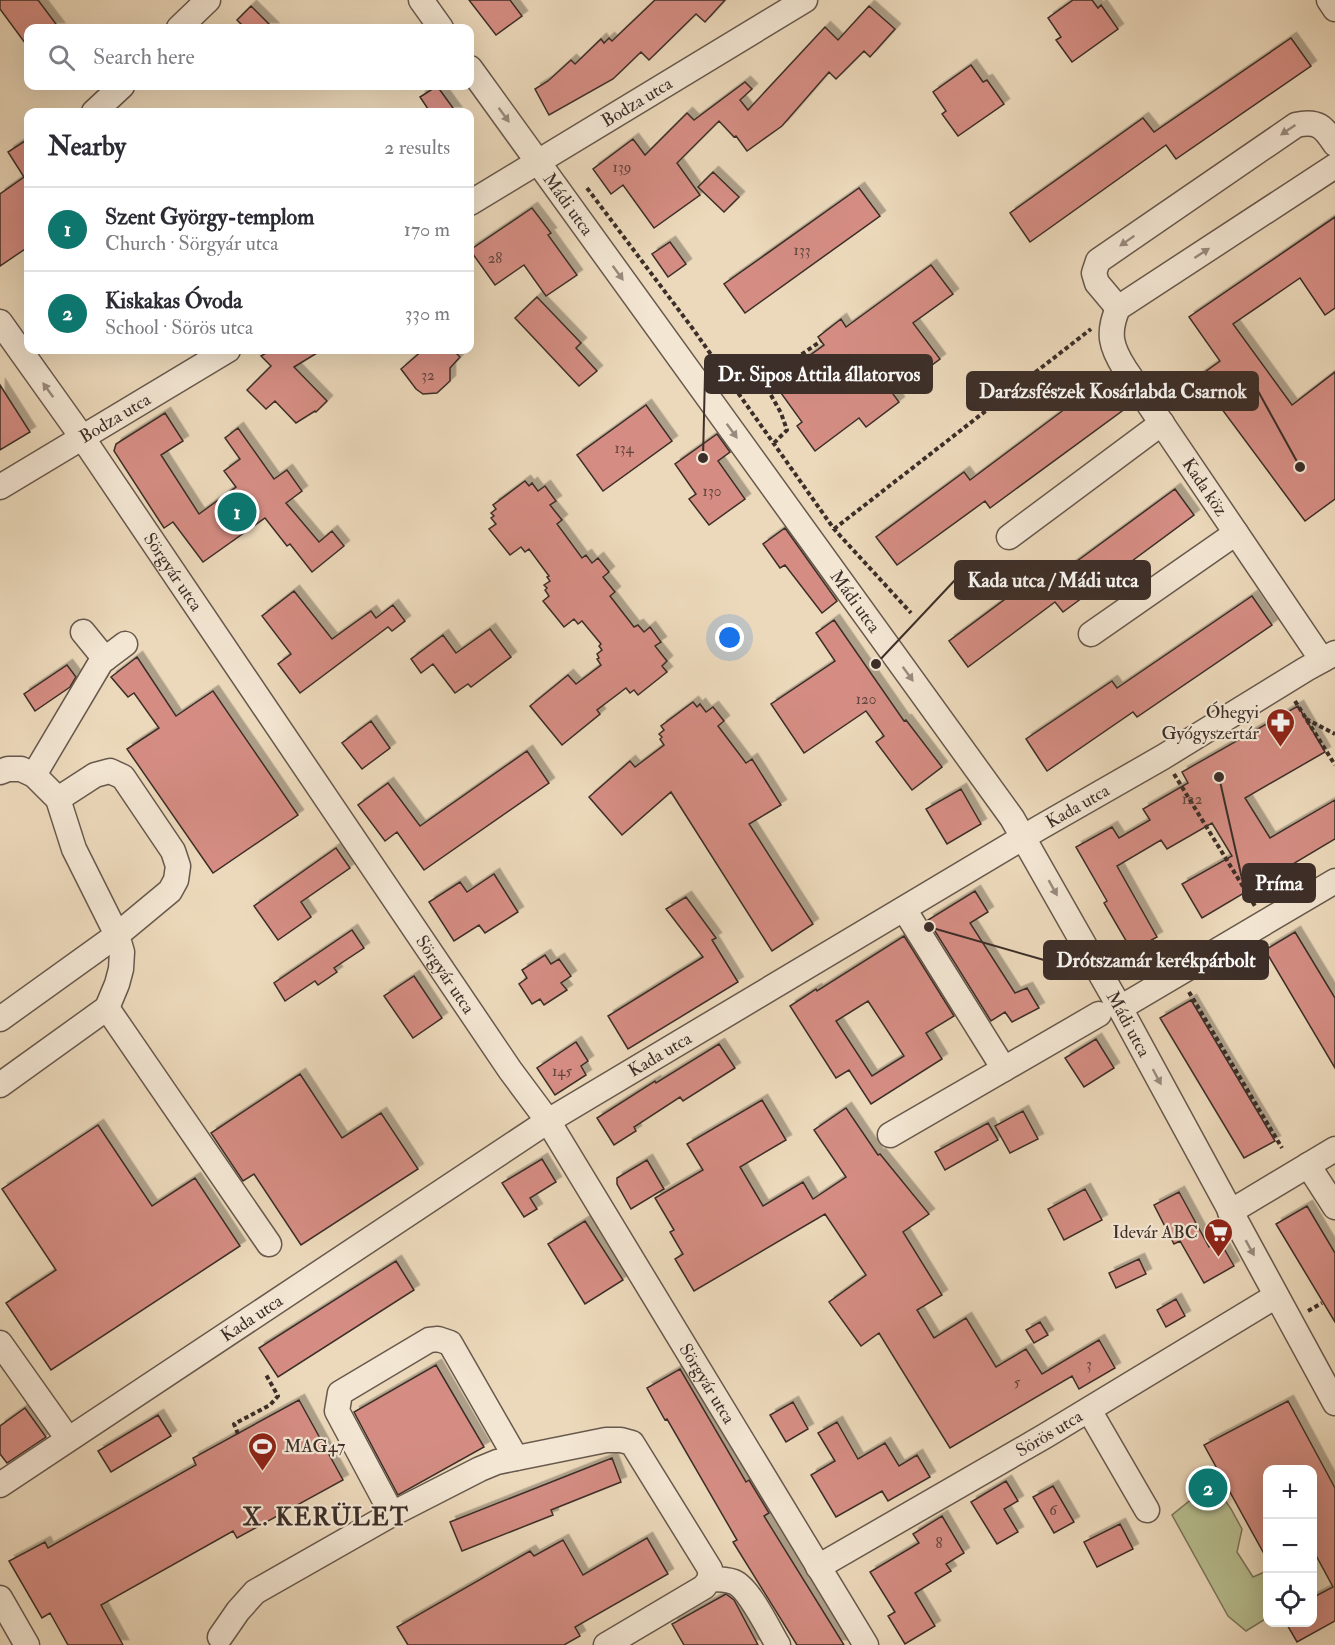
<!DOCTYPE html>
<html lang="en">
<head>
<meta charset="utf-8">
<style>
  body { margin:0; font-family:"IM FELL Double Pica",serif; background:#f2f2f3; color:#2b2b33 }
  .controls { position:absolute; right:18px; bottom:18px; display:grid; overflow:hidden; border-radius:12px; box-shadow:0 6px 24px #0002 }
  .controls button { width:54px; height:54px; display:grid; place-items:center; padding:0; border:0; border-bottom:2px solid #e1e1e2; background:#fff; color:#2b2b33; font:30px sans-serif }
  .you { position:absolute; left:730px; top:638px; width:21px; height:21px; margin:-15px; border:4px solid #fff; border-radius:50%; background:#1a73e8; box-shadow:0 0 0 9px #1a73e833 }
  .badge { display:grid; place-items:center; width:39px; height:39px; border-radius:50%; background:#0f766e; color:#fff; font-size:20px; font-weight:700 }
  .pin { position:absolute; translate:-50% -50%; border:3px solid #fff; box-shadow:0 2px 6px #0006 }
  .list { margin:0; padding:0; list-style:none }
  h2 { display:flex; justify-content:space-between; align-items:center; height:78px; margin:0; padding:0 24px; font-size:26px }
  h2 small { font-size:20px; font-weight:400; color:#7c7c81 }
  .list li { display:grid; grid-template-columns:39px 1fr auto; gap:18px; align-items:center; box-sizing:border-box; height:84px; padding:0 24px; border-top:2px solid #e1e1e2 }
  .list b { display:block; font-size:22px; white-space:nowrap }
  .list p { margin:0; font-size:20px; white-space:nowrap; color:#7c7c81 }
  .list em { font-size:20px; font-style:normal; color:#7c7c81 }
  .icon { flex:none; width:33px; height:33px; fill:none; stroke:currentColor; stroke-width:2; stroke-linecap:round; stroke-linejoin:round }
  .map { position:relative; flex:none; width:1335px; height:1645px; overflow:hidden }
  .search { position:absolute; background:#fff; box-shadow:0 6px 24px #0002; left:24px; top:24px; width:450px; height:66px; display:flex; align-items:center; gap:15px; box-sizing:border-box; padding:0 21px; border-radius:12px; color:#7c7c81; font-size:22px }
  .panel { position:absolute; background:#fff; box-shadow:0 6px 24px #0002; left:24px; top:108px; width:450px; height:246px; border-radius:12px }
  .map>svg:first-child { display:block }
  .green { fill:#b7bf91; stroke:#7a765c; stroke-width:1.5 }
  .building { fill:#d58d83; stroke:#3c2e28; stroke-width:1.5; fill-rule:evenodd; filter:url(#shadow) }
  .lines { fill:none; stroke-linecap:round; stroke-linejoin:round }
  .minor-casing { stroke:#68594d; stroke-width:27 }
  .path { stroke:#3c2e28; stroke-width:4; stroke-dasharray:4.5 3; stroke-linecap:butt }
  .minor { stroke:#f3e6d3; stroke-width:24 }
  .oneway { fill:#988a7e }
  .labels { text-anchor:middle; stroke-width:4.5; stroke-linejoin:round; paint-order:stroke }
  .number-label { font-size:15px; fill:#62463f }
  .street-label { font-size:18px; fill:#3c2e28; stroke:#f3e6d3 }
  .poi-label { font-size:18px; fill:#3c2e28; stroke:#f3e6d3; text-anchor:end }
  .district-label { font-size:24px; font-weight:bold; letter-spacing:1.5px; fill:#3c2e28; stroke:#f3e6d3 }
  .leader { fill:none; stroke:#3c2e28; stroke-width:2 }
  .callout-dot { fill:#3c2e28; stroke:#f3e6d3; stroke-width:2 }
  .callout { fill:#3c2e28; stroke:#3c2e28; stroke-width:2 }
  .callout-label { font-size:20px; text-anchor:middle; font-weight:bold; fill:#fff }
</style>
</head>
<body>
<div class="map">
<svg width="1335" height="1645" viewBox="0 0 1335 1645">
  <defs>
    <filter id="shadow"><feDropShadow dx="5.5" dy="-5.5" stdDeviation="0" flood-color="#0004"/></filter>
  </defs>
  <rect width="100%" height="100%" fill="#ecd9bb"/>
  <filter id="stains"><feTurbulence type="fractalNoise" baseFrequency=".00333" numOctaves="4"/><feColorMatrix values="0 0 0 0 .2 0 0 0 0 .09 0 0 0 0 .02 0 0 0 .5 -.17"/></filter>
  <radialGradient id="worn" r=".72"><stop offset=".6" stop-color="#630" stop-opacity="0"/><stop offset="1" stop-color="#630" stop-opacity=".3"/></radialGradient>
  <path class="green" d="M1198,1494H1221L1231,1509L1242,1529L1237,1552L1253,1577L1267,1571V1618L1246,1631L1228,1616L1172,1515Z"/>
  <path class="building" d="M0,0H38L59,28H28V47L0,9Z
    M469,0H510L522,16L496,35Z
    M655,0H725L705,22L696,14L649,60L641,52L613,79L549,115L535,89L548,81L571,60L575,64L601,39L604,43L609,38L612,41Z
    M1073,0H1092L1098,8L1101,5L1118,29L1072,62L1056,40L1061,37L1048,18Z
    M251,6L273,28H245L237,20Z
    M869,6L895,29L870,57L864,51L836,79L829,72L782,126L747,151L736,136L734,137L719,121L677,163L700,195L654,228L623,185L611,194L593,169L633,139L645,155L687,113L694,120L745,82L752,89L740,100L748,110L825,27L838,40Z
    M1291,38L1311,66L1176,159L1166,145L1030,242L1010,213L1143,118L1154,132Z
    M971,65L983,82L987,80L1004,104L958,136L942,114L946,111L933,92Z
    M437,86L456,112H430L420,97Z
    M28,139V247L0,266V194L24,177L8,152Z
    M713,172L739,197L724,212L698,187Z
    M859,188L880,216L745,313L724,284Z
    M532,208L551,233L548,235L577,275L546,296L524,265L495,285L470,250Z
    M1335,217V308L1325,315L1300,278L1233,324L1292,405L1335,372V499L1305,521L1198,377L1220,361L1189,317Z
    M670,242L686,264L668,277L652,254Z
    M931,265L953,294L913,323L940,359L893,394L899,402L866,427L859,418L815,451L797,426L802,422L773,382L824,345L818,337L841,319L846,327Z
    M537,297L581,343L576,348L597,371L579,386L515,318Z
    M271,350H322L294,367L327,401L316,412L315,411L296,423L275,401L266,409L247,390L271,366L261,356Z
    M423,350H453L460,357L450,368V381L437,393L423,394L416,389L401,369Z
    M1101,382L1122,411L990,508L985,501L897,565L876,537L964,472L970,480Z
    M0,385L30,432L0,450Z
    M646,405L672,441L603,491L577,455Z
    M165,413L183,441L161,455L199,514L236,487L224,471L240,459L225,438L238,428L274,479L287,470L302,491L286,503L319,542L332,531L344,546L312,572L290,544L287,546L265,518L203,562L173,522L164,528L114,451L116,444Z
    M717,434L730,452L718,461L745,499L709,525L689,499L696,494L675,464Z
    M525,481L529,486L532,483L538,491L545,486L556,501L550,505L562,520L557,524L582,558L586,555L592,563L598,558L609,572L603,577L615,592L610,596L634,627L638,625L644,632L650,627L661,642L655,646L667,661L662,666L667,672L638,695L634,690L630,693L626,688L597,710L600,714L562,745L530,706L568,675L576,684L601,665L597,659L599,658L597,654L602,650L599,646L601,644L582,621L578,624L574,619L564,627L543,601L549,596L545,590L547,588L544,585L550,581L547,577L549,576L529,549L525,552L521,547L510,555L489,529L496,524L491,518L494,516L491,513L496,509L493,505Z
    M1175,489L1194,515L1063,612L1055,602L968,667L949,641L1036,576L1043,586Z
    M785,528L837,601L822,613L785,565L780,568L763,544Z
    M294,591L332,639L371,611L376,618L393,605L405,621L392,631L388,627L300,693L278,664L291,654L262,616Z
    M1252,596L1272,625L1137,717L1133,712L1047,771L1026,739L1112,681L1117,688Z
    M834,620L904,721L906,720L942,767L912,790L876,742L884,736L866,711L804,753L771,704L835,661L816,633Z
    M490,629L511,657L471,687L468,684L455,693L433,664L421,673L411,659L443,635L456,653Z
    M137,657L176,716L213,691L298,815L213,873L127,749L159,728L134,693L128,697L111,677Z
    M67,665L76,677L70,687L35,711L24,694Z
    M693,702L697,707L700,704L706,712L713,707L724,721L718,726L746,763L752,759L781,805L749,824L813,924L772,951L671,792L622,835L589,797L630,761L635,767L664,745L660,739L662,737L659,734L664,730L661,726Z
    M1298,706L1325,752L1245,798L1270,838L1335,800V839L1202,918L1182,884L1232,856L1212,823L1167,849L1161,840L1117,866L1157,937L1132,951L1104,903L1107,901L1076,847L1112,827L1119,838L1150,820L1143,809L1188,783L1182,772Z
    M371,721L390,748L362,769L342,743Z
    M527,751L549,783L424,870L397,832L385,841L358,805L388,783L420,826Z
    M961,789L981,824L947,844L926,809Z
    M336,848L350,868L301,902L311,917L278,940L254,906Z
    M494,874L518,912L485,933L479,925L454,941L429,902L460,882L467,892Z
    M975,891L988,912L970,923L1015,993L1027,988L1039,1008L1012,1022L1005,1012L991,1021L928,920Z
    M686,897L716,938L712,940L738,982L628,1049L608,1016L703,957L666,909Z
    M352,930L364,948L334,968L337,972L318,985L315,981L285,1001L274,983Z
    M1295,932L1335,998V1068L1265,950Z
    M904,936L954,1016L926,1033L942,1059L871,1104L849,1070L836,1078L790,1006L816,989L817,991ZM868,1001L904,1056L872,1076L836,1021Z
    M545,955L551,964L559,959L571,976L561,983L567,990L544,1005L540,999L532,1004L519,984L527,978L522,970Z
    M414,976L442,1018L413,1038L384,996Z
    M1191,1000L1275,1141L1244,1158L1160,1018Z
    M1096,1039L1114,1068L1084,1087L1065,1058Z
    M576,1042L588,1061L581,1066L586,1075L555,1095L537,1068Z
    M719,1044L735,1068L683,1101L680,1097L634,1127L636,1131L614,1145L597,1118L655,1081L656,1083Z
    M300,1074L342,1138L381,1113L418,1169L301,1245L254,1174L243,1181L211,1133Z
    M762,1100L786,1140L740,1167L763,1206L803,1182L813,1199L846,1177L814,1130L846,1108L878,1155L880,1154L929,1214L903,1232L942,1295L917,1310L934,1338L966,1318L996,1367L1026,1349L1042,1374L1099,1340L1115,1368L1079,1389L1072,1376L950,1448L879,1333L861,1346L829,1302L866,1275L825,1214L694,1291L675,1259L683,1254L670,1232L674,1230L655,1198L703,1170L687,1144Z
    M1023,1111L1038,1139L1010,1153L995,1126Z
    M988,1123L998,1140L945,1170L935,1152Z
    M98,1125L152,1206L195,1178L240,1246L51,1370L6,1303L56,1270L2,1189Z
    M542,1159L556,1182L530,1198L537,1209L524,1217L502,1183Z
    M647,1160L664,1189L631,1209L617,1184V1178Z
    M1085,1189L1102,1220L1064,1240L1048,1209Z
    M1179,1192L1209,1247L1219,1240L1234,1266L1204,1283L1180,1241L1174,1244L1154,1205Z
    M1307,1206L1335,1253V1322L1276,1224Z
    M585,1221L623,1280L585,1304L548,1244Z
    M1139,1259L1146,1274L1116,1288L1109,1273Z
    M396,1261L414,1290L278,1377L259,1348Z
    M1176,1299L1185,1316L1166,1327L1157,1310Z
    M1040,1322L1048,1335L1034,1343L1026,1330Z
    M436,1365L484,1447L398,1495L354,1412Z
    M680,1369L746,1482L749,1480L769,1513L764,1516L844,1645H797L733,1542L737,1540L667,1419L665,1420L647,1388Z
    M299,1400L343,1480L237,1538L233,1531L101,1605L123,1645H68L50,1613L42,1618L9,1561L45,1542L48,1548L196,1465L193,1458Z
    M1288,1401L1335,1488V1621L1297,1642L1286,1623H1312V1598L1333,1587L1312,1548V1470H1268V1561L1204,1445Z
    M793,1402L808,1429L786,1442L770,1415Z
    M25,1408L46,1437L7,1463L0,1454V1426Z
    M158,1415L171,1436L111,1472L98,1451Z
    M837,1422L858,1459L885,1443L899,1466L917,1455L930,1477L888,1501L882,1491L836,1517L811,1475L835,1461L818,1433Z
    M612,1458L621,1482L551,1510L553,1515L462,1551L450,1522Z
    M1006,1481L1018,1501L1004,1509L1018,1532L997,1544L971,1502Z
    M1053,1486L1074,1522L1054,1533L1033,1497Z
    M942,1516L964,1553L946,1564L951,1571L915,1593L935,1626L905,1644L888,1616L895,1612L870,1572L919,1543L913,1534Z
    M1120,1524L1133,1549L1097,1567L1084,1542Z
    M647,1538L668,1574L575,1627L580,1636L564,1645H408L397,1627L530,1551L534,1556L563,1540L583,1575Z
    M726,1594L734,1600L758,1645H684L672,1624Z"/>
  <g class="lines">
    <defs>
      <g id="minor">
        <path d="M421,0L441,28"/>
        <path d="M1329,0L1335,9"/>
        <path d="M179,28L208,0"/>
        <path id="s1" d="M470,68L1012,818L1120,1008L1335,1403"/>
        <path d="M94,112L122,86"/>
        <path id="s2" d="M470,203L805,0"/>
        <path d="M1118,308L1097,283L1094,273L1098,261L1296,125C1318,120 1324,127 1335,144"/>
        <path id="s3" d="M0,322L82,437L510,1070L548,1121L866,1645"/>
        <path id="s4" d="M0,487L228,350"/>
        <path d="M1009,537L1162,423"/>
        <path d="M83,632L105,659"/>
        <path d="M1091,634L1236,533"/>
        <path d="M1322,660L1125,369C1111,347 1107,333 1118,308L1335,166"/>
        <path d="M0,772L8,769H21L34,775L58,799L74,849L117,935L0,1019"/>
        <path d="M34,775L101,662L125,644"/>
        <path d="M904,909L1004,1069"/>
        <path d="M107,1008L269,1244"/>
        <path d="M1120,1008L1335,881"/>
        <path d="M0,1085L107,1008L117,984L121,969L122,952L117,935L170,891L176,880L178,866L173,851L123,777L110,771L95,775L58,799"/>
        <path d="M890,1135L1099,1014"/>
        <path d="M1308,1165L1335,1207"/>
        <path d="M1230,1212L1335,1149"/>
        <path d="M0,1343L68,1439"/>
        <path d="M1089,1410L1147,1510"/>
        <path id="s5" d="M0,1485L548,1121L1039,828L1163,757L1306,669L1335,653"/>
        <path d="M392,1514L337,1411L340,1393L429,1340L438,1339L450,1343L516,1458"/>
        <path id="s6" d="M818,1567L1045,1436L1276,1296"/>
        <path d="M710,1579C718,1579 726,1579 734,1582C749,1588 769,1630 778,1645"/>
        <path d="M0,1598L27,1645"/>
        <path d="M220,1637L238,1611L255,1592L392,1514L480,1469L497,1462L606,1440H621L632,1443L710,1569V1579L704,1587L606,1645"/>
      </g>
    </defs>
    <use href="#minor" class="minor-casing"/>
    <path class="path" d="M587,188L693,329L834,529L911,613
      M774,443L787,430L781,413L763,381L821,341
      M834,529L1091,329
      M1295,701L1335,765
      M1306,719L1335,734
      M1174,774L1255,906
      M1189,992L1282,1148
      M1308,1311L1322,1303
      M238,1434L234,1424L270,1405L278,1396L265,1373"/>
    <use href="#minor" class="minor"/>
  </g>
  <defs><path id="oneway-solid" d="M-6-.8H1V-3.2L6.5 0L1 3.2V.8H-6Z" transform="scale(1.5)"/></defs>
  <g class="oneway">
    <use href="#oneway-solid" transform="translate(504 115) rotate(54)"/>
    <use href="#oneway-solid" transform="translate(1288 130) rotate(146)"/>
    <use href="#oneway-solid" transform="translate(1127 241) rotate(145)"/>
    <use href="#oneway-solid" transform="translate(1202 253) rotate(-33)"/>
    <use href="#oneway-solid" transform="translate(618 273) rotate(54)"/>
    <use href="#oneway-solid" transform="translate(48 390) rotate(-126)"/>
    <use href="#oneway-solid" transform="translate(732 431) rotate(54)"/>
    <use href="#oneway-solid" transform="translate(908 674) rotate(54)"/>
    <use href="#oneway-solid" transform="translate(1053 888) rotate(61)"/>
    <use href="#oneway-solid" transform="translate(1157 1077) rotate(62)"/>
    <use href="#oneway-solid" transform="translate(1250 1248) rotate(61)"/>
  </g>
  <defs>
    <symbol id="pharmacy-pin" viewBox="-11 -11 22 30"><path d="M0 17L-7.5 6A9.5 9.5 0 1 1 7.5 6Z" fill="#8f2418" stroke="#f3e6d3"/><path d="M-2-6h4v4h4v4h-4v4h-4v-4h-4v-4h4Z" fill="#fff"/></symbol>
    <symbol id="supermarket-pin" viewBox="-11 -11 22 30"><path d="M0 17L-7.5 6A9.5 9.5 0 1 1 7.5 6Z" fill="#8f2418" stroke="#f3e6d3"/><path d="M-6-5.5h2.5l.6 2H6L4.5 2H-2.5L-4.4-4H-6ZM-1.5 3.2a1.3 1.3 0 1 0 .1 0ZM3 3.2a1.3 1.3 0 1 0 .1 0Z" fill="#fff"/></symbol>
    <symbol id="stadium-pin" viewBox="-11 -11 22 30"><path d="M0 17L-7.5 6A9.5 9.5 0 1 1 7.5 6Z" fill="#8f2418" stroke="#f3e6d3"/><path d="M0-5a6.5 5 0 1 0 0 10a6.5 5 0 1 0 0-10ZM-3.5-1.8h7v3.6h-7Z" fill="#fff"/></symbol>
  </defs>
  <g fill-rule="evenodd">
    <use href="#pharmacy-pin" x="1264" y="706" width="33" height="45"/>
    <use href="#supermarket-pin" x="1202" y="1216" width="33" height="45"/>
    <use href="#stadium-pin" x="246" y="1430" width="33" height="45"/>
  </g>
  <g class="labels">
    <g class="number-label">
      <text x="622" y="172">139</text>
      <text x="802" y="255">133</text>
      <text x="495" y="263">28</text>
      <text x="428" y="380">32</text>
      <text x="624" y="453">134</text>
      <text x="712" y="496">130</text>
      <text x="866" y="704">120</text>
      <text x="1192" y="804">122</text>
      <text x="562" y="1076">145</text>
      <text x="1089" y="1369">3</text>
      <text x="1017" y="1387">5</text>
      <text x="1053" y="1515">6</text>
      <text x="939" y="1548">8</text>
    </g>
    <g class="street-label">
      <text dy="6" stroke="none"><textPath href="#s2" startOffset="195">Bodza utca</textPath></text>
      <text dy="6" stroke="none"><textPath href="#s1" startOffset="168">Mádi utca</textPath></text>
      <text dy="6" stroke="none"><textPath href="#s4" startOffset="134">Bodza utca</textPath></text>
      <text transform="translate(1205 487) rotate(56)" y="6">Kada köz</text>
      <text dy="6" stroke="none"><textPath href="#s3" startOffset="304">Sörgyár utca</textPath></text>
      <text dy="6" stroke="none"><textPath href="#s1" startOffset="658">Mádi utca</textPath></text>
      <text dy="6" stroke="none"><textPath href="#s5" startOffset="1274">Kada utca</textPath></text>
      <text dy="6" stroke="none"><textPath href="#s3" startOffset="790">Sörgyár utca</textPath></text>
      <text dy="6" stroke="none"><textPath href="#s1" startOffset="1162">Mádi utca</textPath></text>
      <text dy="6" stroke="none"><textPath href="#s5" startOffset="788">Kada utca</textPath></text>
      <text dy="6" stroke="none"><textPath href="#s5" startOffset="302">Kada utca</textPath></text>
      <text dy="6" stroke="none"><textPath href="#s3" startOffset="1276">Sörgyár utca</textPath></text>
      <text dy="6" stroke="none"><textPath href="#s6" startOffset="267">Sörös utca</textPath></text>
    </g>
    <g class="poi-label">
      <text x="1259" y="718">Óhegyi<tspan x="1259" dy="21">Gyógyszertár</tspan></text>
      <text x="1198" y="1238">Idevár ABC</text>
      <text x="284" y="1452" text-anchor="start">MAG47</text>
    </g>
    <g class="district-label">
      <text x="326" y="1525">X. KERÜLET</text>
    </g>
  </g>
  <path class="leader" d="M703 458L705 374M1300 467L1258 391M876 664L955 580M1219 777L1243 883M929 927L1044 960"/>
  <g class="callout-dot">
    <circle cx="703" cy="458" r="6"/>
    <circle cx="1300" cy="467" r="6"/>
    <circle cx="876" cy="664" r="6"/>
    <circle cx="1219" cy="777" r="6"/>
    <circle cx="929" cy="927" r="6"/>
  </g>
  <g class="callout">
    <rect x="705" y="355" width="227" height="38" rx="6"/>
    <rect x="967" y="372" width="291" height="38" rx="6"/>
    <rect x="955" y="561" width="195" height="38" rx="6"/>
    <rect x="1243" y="864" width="72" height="38" rx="6"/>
    <rect x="1044" y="941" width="224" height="38" rx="6"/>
  </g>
  <g class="callout-label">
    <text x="819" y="381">Dr. Sipos Attila állatorvos</text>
    <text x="1113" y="398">Darázsfészek Kosárlabda Csarnok</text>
    <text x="1053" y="587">Kada utca / Mádi utca</text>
    <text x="1279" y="890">Príma</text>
    <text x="1156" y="967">Drótszamár kerékpárbolt</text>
  </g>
  <rect width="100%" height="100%" filter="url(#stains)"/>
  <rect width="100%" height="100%" fill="url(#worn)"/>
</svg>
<div class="controls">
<button>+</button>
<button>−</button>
<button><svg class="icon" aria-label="locate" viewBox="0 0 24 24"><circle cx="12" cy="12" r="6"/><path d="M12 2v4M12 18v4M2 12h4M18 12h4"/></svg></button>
</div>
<div class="you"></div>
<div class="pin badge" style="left:237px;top:512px">1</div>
<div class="pin badge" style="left:1208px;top:1488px">2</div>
<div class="search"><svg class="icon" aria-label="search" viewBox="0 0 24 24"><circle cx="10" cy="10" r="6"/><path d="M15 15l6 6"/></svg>Search here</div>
<section class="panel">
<h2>Nearby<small>2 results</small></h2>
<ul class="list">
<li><span class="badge">1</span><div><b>Szent György-templom</b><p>Church · Sörgyár utca</p></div><em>170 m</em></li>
<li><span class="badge">2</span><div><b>Kiskakas Óvoda</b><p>School · Sörös utca</p></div><em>330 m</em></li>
</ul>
</section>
</div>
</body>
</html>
